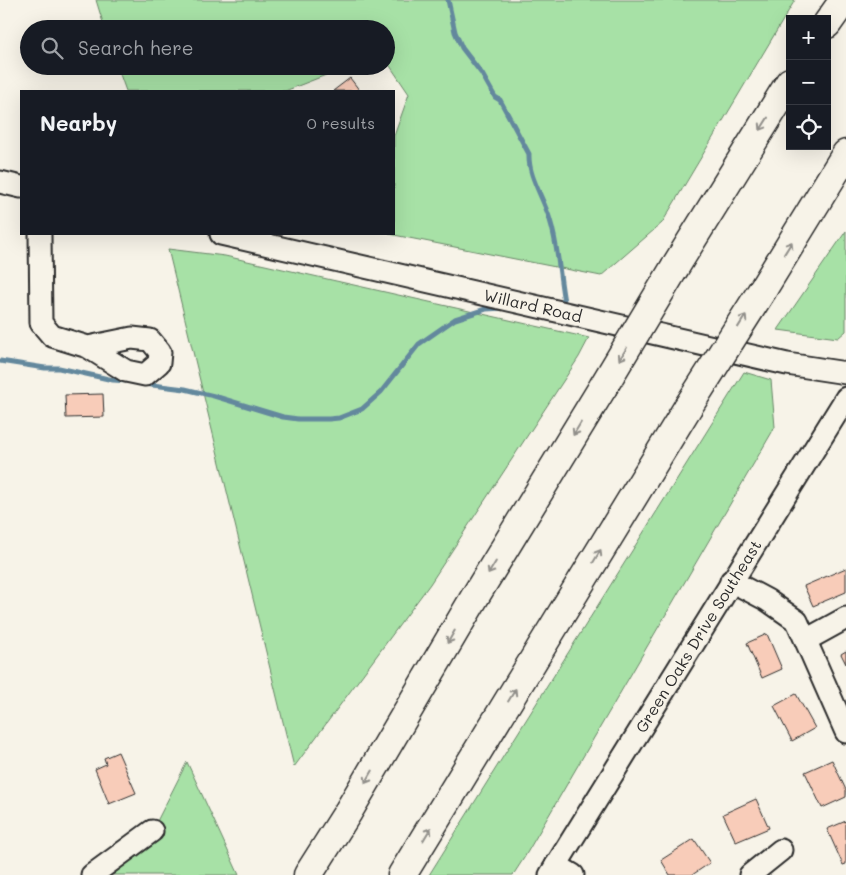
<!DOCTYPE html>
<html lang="en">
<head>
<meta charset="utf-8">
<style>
  body { margin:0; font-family:Mali,sans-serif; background:#242831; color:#f1f3f6 }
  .controls { position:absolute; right:15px; top:15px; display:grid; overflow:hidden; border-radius:0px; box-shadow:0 5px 20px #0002 }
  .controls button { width:45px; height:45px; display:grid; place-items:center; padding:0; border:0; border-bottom:1px solid #363941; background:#171b24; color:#f1f3f6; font:25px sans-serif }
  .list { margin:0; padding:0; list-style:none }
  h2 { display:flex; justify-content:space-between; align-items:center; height:65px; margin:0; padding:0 20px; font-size:21px }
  h2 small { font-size:16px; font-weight:400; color:#9ea1a6 }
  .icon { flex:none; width:28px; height:28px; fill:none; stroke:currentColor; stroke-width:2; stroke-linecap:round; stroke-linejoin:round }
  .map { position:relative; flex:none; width:846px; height:875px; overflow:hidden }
  .search { position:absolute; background:#171b24; box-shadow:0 5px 20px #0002; left:20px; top:20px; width:375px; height:55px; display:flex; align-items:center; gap:12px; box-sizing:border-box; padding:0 18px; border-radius:28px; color:#9ea1a6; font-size:19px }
  .panel { position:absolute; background:#171b24; box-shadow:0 5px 20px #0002; left:20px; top:90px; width:375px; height:145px; border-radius:0px }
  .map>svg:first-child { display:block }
  .green { fill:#a7e1a6; stroke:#698668 }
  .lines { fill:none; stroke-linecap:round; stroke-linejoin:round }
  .stream { stroke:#63889d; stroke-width:5 }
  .building { fill:#f8ccb9; stroke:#2b2b2b }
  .minor-casing { stroke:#2b2b2b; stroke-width:25 }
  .highway-casing { stroke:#2b2b2b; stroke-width:31 }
  .minor { stroke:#f7f3e8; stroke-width:21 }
  .highway { stroke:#f7f3e8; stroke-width:28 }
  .highway-bridge-casing { stroke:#2b2b2b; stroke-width:31; stroke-linecap:butt }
  .highway-bridge { stroke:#f7f3e8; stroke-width:28 }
  .oneway { stroke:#918f8a }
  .labels { text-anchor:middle; stroke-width:4; stroke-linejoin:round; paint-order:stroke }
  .street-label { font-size:16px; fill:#2b2b2b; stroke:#f7f3e8 }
</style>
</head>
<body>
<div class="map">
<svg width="846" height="875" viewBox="0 0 846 875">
  <rect width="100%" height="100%" fill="#f7f3e8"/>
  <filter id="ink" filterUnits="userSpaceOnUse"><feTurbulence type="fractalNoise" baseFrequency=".02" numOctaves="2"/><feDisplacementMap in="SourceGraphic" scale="10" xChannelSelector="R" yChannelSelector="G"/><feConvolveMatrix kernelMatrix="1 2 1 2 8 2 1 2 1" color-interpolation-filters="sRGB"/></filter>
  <g filter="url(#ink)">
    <path class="green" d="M96,0H795L662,223L601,276L389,234H394V136L409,94L386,60V29H105Z
      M117,66H349L285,91H126Z
      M846,231V331L838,338L778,330Z
      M168,249L225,256L589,338L579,357L430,584L294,767Z
      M744,372L771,380L775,427L524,858L513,875H429Z
      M187,762L239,875H106L152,831Z"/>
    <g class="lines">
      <path class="stream" d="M448,0L455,32L462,48L482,74L495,97L500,100L529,154C528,177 544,198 550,220C559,248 559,278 565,307
        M0,361L45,368H59L113,380L128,381
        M144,384L185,389L214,396L283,417L298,419H329L339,418L362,409L381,392L419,344L455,319L486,309L503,308"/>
    </g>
    <path class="building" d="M350,78L360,91H333Z
      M103,394L104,417L66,418L65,395Z
      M846,568V592L813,606L804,586Z
      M767,634L782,669L762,678L747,643Z
      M846,651V664L841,654Z
      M796,694L815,728L792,741L774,706Z
      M118,752L136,793L109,804L95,769L106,764L104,758Z
      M832,760L846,790V797L822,808L805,772Z
      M756,799L769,828L736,842L723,814Z
      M846,821V864L843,865L827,829Z
      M694,839L710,863L692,875H670L661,860Z"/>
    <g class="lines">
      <defs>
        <g id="minor">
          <path d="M0,182L21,187"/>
          <path d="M40,234L41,323L52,336L88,347L126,371L145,375L159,363L160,352L150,340L132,338L88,347"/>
          <path id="s1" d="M221,234L787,364L846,373"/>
          <path d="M731,581L767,600L797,621L846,732"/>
          <path d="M806,640L846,618"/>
          <path d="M556,865L573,875"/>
          <path d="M92,875L152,831"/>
          <path id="s2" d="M550,875L846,398"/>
          <path d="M750,875L781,850"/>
        </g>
        <path id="highway" d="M827,24L844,0
          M675,267L790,82
          M763,289L846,154
          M308,875L348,812L476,595L603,387
          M402,875L688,407"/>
      </defs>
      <use href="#minor" class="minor-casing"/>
      <use href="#highway" class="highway-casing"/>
      <use href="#minor" class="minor"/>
      <use href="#highway" class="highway"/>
      <defs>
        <path id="highway-bridge" d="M603,387L675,267
          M688,407L763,289"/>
      </defs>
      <use href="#highway-bridge" class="highway-bridge-casing"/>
      <use href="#highway-bridge" class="highway-bridge"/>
    </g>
    <defs><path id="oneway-shaft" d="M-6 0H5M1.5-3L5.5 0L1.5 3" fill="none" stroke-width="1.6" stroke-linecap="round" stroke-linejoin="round" transform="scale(1.25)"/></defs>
    <g class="oneway">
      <use href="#oneway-shaft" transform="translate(764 124) rotate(122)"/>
      <use href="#oneway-shaft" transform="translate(788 248) rotate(-58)"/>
      <use href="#oneway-shaft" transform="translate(742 321) rotate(-58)"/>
      <use href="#oneway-shaft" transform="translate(623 354) rotate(121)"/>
      <use href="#oneway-shaft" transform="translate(577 429) rotate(121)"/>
      <use href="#oneway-shaft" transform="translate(597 556) rotate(-59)"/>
      <use href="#oneway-shaft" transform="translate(492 568) rotate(121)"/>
      <use href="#oneway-shaft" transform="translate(451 637) rotate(120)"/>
      <use href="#oneway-shaft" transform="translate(512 695) rotate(-59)"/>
      <use href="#oneway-shaft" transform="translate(369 777) rotate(120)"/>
      <use href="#oneway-shaft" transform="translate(427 834) rotate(-59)"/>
    </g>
  </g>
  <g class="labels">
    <g class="street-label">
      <text dy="6" stroke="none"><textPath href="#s1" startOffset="320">Willard Road</textPath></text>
      <text dy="6" stroke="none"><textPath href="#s2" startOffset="281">Green Oaks Drive Southeast</textPath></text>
    </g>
  </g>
</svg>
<div class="controls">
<button>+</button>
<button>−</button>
<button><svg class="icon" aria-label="locate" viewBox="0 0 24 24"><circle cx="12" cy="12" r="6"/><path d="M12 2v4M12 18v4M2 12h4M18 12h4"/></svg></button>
</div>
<div class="search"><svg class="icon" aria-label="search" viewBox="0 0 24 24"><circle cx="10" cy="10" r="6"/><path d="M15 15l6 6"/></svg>Search here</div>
<section class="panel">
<h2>Nearby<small>0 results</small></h2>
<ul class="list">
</ul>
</section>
</div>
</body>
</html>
